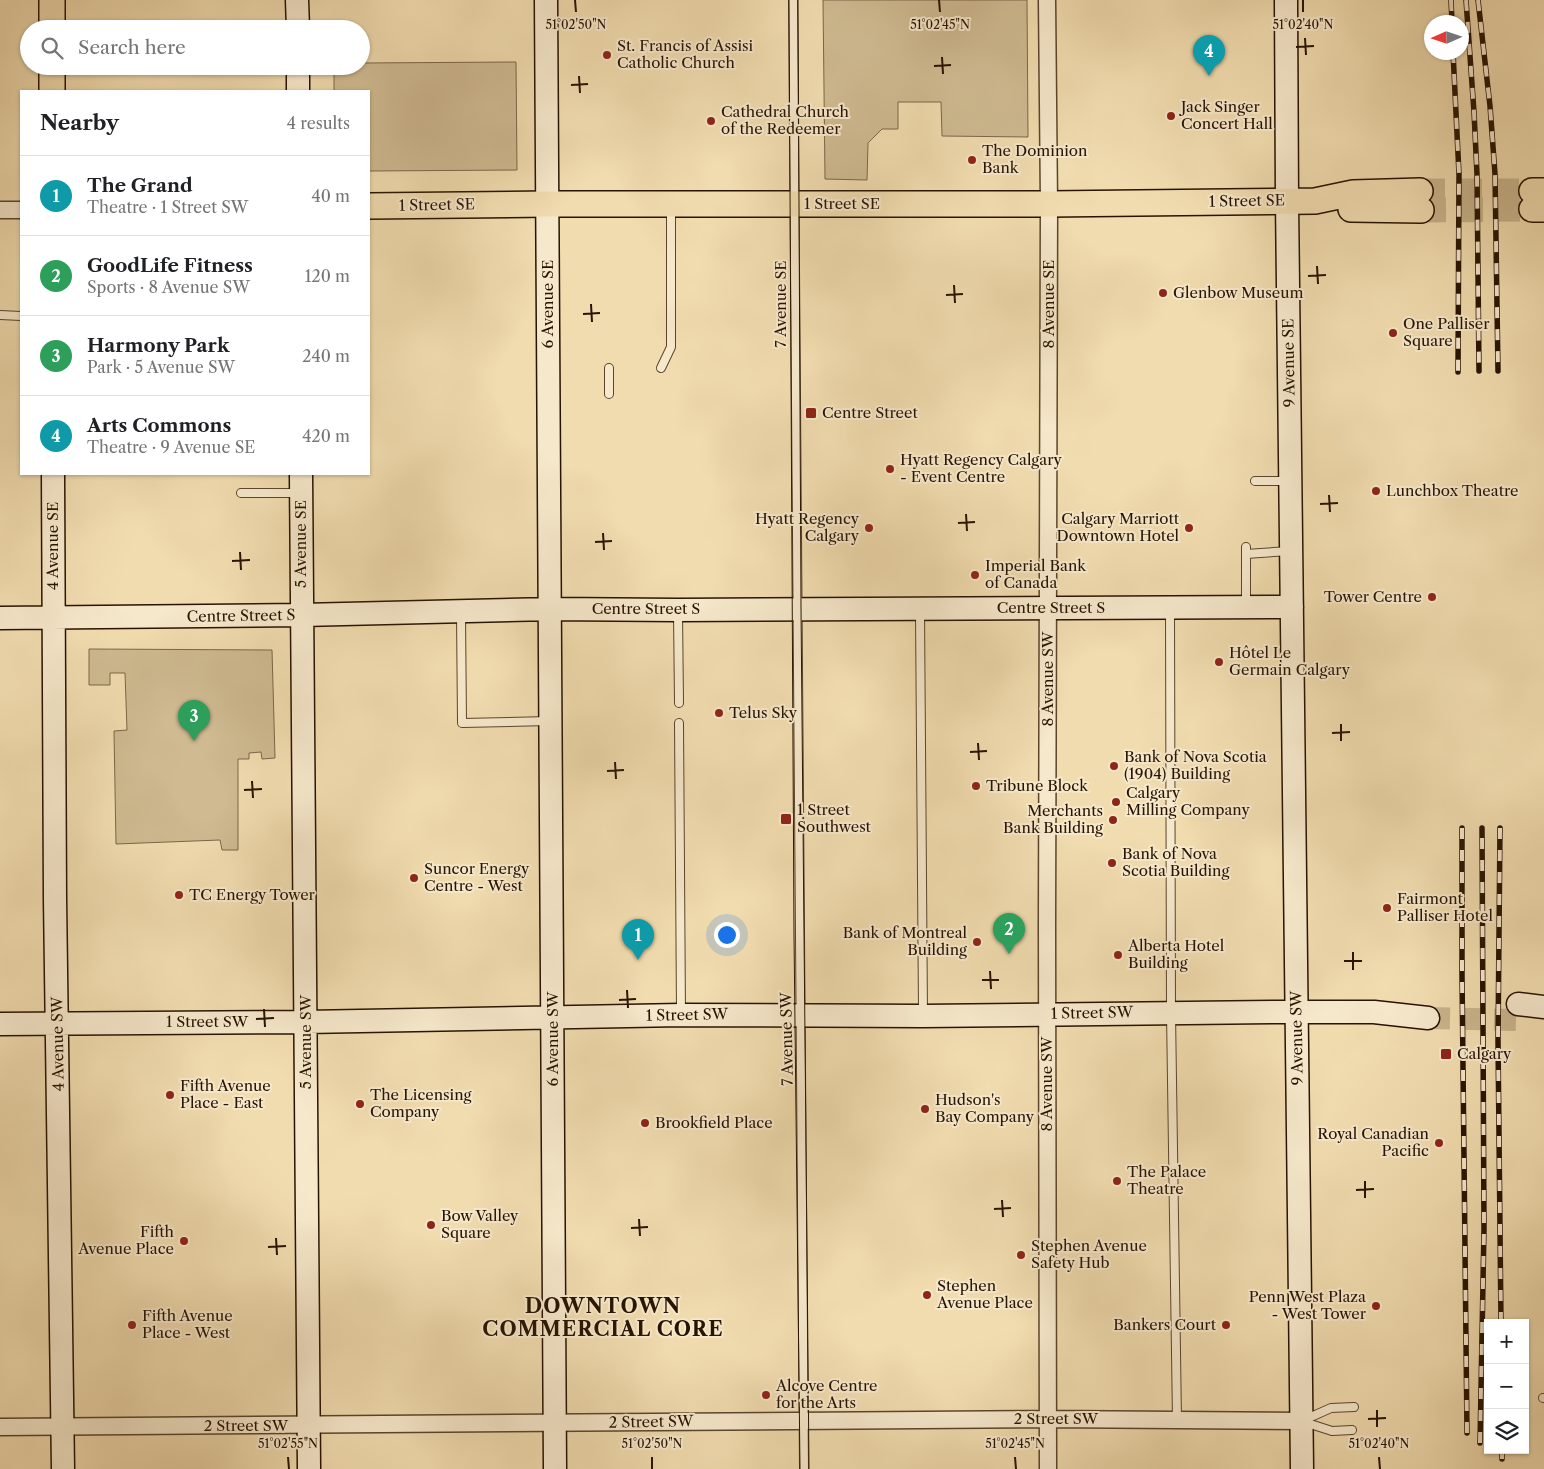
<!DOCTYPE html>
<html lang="en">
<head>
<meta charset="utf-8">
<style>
  body { margin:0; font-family:"Libre Caslon Text",serif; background:#f6f6f6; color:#202124 }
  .controls { position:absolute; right:15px; bottom:15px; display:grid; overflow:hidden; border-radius:0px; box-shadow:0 1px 4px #0004 }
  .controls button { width:45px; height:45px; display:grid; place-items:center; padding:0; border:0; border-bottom:1px solid #e0e0e0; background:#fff; color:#202124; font:25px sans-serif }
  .compass { position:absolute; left:1424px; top:15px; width:45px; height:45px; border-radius:50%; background:#fff; box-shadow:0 1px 4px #0004; rotate:267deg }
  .you { position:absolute; left:726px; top:934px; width:18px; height:18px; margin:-12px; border:4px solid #fff; border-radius:50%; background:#1a73e8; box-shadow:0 0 0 8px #1a73e833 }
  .badge { display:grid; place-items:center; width:32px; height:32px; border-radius:50%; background:#b45309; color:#fff; font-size:16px; font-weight:700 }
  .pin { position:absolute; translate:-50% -41px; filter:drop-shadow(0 1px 2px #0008) }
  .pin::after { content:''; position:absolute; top:26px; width:18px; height:15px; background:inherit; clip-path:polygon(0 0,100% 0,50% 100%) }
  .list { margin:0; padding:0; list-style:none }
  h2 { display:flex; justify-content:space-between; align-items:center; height:65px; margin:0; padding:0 20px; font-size:21px }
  h2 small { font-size:16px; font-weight:400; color:#757577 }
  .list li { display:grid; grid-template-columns:32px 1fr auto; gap:15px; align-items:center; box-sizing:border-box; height:80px; padding:0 20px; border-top:1px solid #e0e0e0 }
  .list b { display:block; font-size:19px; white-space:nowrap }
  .list p { margin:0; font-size:16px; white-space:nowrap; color:#757577 }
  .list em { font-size:16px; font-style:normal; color:#757577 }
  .icon { flex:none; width:28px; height:28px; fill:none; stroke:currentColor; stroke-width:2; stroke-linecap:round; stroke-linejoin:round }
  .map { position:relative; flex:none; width:1544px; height:1469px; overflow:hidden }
  .search { position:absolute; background:#fff; box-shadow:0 1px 4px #0004; left:20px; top:20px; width:350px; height:55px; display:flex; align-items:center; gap:12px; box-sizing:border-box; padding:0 18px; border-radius:28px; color:#757577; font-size:19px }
  .panel { position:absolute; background:#fff; box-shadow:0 1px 4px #0004; left:20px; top:90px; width:350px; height:385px; border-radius:0px }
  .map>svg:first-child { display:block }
  .green { fill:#cfba91; stroke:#7b6649 }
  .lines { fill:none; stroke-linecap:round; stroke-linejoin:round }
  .secondary-tunnel { stroke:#c9b48c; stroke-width:22; stroke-dasharray:22 11; stroke-linecap:butt }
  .primary-tunnel { stroke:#c9b48c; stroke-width:25; stroke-dasharray:25 12; stroke-linecap:butt }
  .lane-casing { stroke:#5a452c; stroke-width:10 }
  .street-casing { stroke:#5a452c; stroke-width:19 }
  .secondary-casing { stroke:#271301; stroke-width:25 }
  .primary-casing { stroke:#271301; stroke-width:28 }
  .lane { stroke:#f6e8cb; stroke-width:8 }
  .street { stroke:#f6e8cb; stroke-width:16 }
  .secondary { stroke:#f6e8cb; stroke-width:22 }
  .primary { stroke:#f1dcaf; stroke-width:25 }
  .tram { stroke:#271301; stroke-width:1 }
  .rail-casing { stroke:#271301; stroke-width:5.5 }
  .rail { stroke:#f6e8cb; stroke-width:4; stroke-dasharray:11; stroke-linecap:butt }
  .ticks { fill:none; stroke:#271301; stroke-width:2 }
  .poi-dot { fill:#8f2418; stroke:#f6e8cb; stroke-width:2 }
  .labels { text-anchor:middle; stroke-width:4; stroke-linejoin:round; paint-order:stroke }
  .poi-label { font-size:15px; fill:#271301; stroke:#f6e8cb; text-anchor:start }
  .street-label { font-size:15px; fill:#271301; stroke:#f6e8cb }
  .district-label { font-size:20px; font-weight:bold; letter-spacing:1px; fill:#271301; stroke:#f6e8cb }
  .ticks-label { font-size:12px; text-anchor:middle; fill:#271301; stroke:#f6e8cb; stroke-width:4; stroke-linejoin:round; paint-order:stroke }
</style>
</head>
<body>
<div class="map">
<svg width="1544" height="1469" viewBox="0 0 1544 1469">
  <rect width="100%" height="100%" fill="#f1dcaf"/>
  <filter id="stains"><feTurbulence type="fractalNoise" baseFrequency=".004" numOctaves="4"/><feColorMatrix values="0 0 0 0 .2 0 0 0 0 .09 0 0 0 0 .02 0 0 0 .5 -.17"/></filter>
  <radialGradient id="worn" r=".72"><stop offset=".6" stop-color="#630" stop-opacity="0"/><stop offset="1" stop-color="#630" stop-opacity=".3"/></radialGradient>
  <path class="green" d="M823,0H1027L1028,137L942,136L941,102H898V129H882L868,143L867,180L825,179Z
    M516,62L517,170L369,171V91H334V66H361V63Z
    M89,649L272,650L275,758L262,759L261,752L249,753V759H238V850H222L220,840L116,844L114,731L127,730L125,673H110V685H89Z"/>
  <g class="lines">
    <path class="secondary-tunnel" d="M1428,1018L1519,1020"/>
    <path class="primary-tunnel" d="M1420,191H1532
      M1421,210L1532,209"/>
    <defs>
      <path id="lane" d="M793,0L804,1469
        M0,315L21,316
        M609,368V394
        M661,368L671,347V206
        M1255,481H1289
        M241,493H299
        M1246,547V554L1289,551
        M1246,605V554
        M1170,609L1171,1013L1177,1420
        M920,610L923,1014
        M678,612L679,703
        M461,614L462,723L549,721
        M679,723L681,1013
        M1543,1398H1544
        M1304,1420L1331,1408L1354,1407
        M1304,1422L1332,1431L1352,1430"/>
      <path id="street" d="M1047,0L1049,204L1047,925L1048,1469
        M0,210H21
        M0,1427L1048,1419L1302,1421"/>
      <path id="secondary" d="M297,0L298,29
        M546,0L555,1469
        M1286,0L1287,201L1302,1469
        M298,66V91
        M53,474L55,899L63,1469
        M301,474L309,1469
        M0,618L302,615L550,609L678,610L1292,607
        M1518,1004L1544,1007
        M0,1024L306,1022L681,1015L923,1016L1272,1012H1374L1428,1018"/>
      <path id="primary" d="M52,0V29
        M52,66V91
        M1532,191H1544
        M369,206L548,204H1049L1315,201L1353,193L1420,191
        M1351,209L1421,210
        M1532,209H1544"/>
    </defs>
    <use href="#lane" class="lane-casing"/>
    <use href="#street" class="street-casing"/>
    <use href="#secondary" class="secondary-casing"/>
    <use href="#primary" class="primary-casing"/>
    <use href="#lane" class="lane"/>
    <use href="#street" class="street"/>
    <use href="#secondary" class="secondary"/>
    <use href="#primary" class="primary"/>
    <path class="tram" d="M789,0L794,935L800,1469
      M798,0L801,608L809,1469"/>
    <defs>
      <path id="rail" d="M1451,0L1452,22
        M1466,0L1474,112L1477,174L1479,371
        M1478,0L1490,106L1495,174L1498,371
        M1453,52L1459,174L1458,372
        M1462,828V975L1467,1433
        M1500,828L1498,1041L1501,1323
        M1480,1443L1484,1229L1482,828
        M1502,1450V1459"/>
    </defs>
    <use href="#rail" class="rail-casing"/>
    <use href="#rail" class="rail"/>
  </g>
  <path class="ticks" d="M575,0L576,12M939,0L940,12M1303,0V12M1305,38L1306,55M1296,47L1314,46M942,57L943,74M934,66L951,65M579,76L580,93M571,85L588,84M1317,266L1318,284M1308,276L1326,275M954,285L955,303M946,295L963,294M591,304L592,322M583,314L600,313M1329,495L1330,512M1320,504L1338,503M966,514L967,531M958,523L975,522M603,533L604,550M595,542L612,541M240,552L241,570M232,561L250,560M1341,724V741M1332,733L1350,732M978,743L979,760M970,752L987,751M615,762L616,779M607,771L624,770M252,781L253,798M244,790L262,789M1353,952V970M1344,961H1362M990,971L991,989M982,980H999M627,990L628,1008M619,1000L636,999M264,1009L265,1027M256,1019L274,1018M1365,1181V1198M1356,1190L1374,1189M1002,1200L1003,1217M994,1209L1011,1208M639,1219L640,1236M631,1228L648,1227M276,1238L277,1255M268,1247L286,1246M1377,1410V1427M1368,1419L1386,1418M288,1457L289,1469M652,1457V1469M1015,1457L1016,1469M1379,1457L1380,1469"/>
  <g class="poi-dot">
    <circle cx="607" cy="55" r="5"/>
    <circle cx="1171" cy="116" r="5"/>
    <circle cx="711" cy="121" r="5"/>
    <circle cx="972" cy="160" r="5"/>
    <circle cx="1163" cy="293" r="5"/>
    <circle cx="1393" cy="333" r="5"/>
    <rect x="805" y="407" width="12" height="12" rx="2.5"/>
    <circle cx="890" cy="469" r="5"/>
    <circle cx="1376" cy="491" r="5"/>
    <circle cx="869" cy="528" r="5"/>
    <circle cx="1189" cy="528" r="5"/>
    <circle cx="975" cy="575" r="5"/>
    <circle cx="1432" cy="597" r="5"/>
    <circle cx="1219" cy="662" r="5"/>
    <circle cx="719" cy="713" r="5"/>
    <circle cx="1114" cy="766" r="5"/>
    <circle cx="976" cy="786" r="5"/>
    <circle cx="1116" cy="802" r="5"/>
    <rect x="780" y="813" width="12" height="12" rx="2.5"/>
    <circle cx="1113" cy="820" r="5"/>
    <circle cx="1112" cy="863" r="5"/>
    <circle cx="414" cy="878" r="5"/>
    <circle cx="179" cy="895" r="5"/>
    <circle cx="1387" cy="908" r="5"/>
    <circle cx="977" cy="942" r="5"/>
    <circle cx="1118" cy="955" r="5"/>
    <rect x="1440" y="1048" width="12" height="12" rx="2.5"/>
    <circle cx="170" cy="1095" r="5"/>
    <circle cx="360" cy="1104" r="5"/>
    <circle cx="925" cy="1109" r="5"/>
    <circle cx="645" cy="1123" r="5"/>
    <circle cx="1439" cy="1143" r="5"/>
    <circle cx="1117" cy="1181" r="5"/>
    <circle cx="431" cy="1225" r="5"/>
    <circle cx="184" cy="1241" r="5"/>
    <circle cx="1021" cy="1255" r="5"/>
    <circle cx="927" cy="1295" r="5"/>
    <circle cx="1376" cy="1306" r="5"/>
    <circle cx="132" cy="1325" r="5"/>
    <circle cx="1226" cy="1325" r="5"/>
    <circle cx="766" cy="1395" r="5"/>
  </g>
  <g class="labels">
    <g class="poi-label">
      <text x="617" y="51">St. Francis of Assisi<tspan x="617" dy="17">Catholic Church</tspan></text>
      <text x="1181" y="112">Jack Singer<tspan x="1181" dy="17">Concert Hall</tspan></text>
      <text x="721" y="117">Cathedral Church<tspan x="721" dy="17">of the Redeemer</tspan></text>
      <text x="982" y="156">The Dominion<tspan x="982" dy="17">Bank</tspan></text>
      <text x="1173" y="298">Glenbow Museum</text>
      <text x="1403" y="329">One Palliser<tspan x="1403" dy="17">Square</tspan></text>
      <text x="822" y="418">Centre Street</text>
      <text x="900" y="465">Hyatt Regency Calgary<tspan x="900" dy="17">- Event Centre</tspan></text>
      <text x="1386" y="496">Lunchbox Theatre</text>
      <text x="859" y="524" text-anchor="end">Hyatt Regency<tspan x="859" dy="17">Calgary</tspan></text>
      <text x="1179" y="524" text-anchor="end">Calgary Marriott<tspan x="1179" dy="17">Downtown Hotel</tspan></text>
      <text x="985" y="571">Imperial Bank<tspan x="985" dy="17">of Canada</tspan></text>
      <text x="1422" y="602" text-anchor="end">Tower Centre</text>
      <text x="1229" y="658">Hôtel Le<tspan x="1229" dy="17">Germain Calgary</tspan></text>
      <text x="729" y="718">Telus Sky</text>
      <text x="1124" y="762">Bank of Nova Scotia<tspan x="1124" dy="17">(1904) Building</tspan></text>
      <text x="986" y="791">Tribune Block</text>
      <text x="1126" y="798">Calgary<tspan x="1126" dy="17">Milling Company</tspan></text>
      <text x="797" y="815">1 Street<tspan x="797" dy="17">Southwest</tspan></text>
      <text x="1103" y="816" text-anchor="end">Merchants<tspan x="1103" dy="17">Bank Building</tspan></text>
      <text x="1122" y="859">Bank of Nova<tspan x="1122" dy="17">Scotia Building</tspan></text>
      <text x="424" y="874">Suncor Energy<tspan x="424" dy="17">Centre - West</tspan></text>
      <text x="189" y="900">TC Energy Tower</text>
      <text x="1397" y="904">Fairmont<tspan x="1397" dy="17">Palliser Hotel</tspan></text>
      <text x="967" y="938" text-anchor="end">Bank of Montreal<tspan x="967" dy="17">Building</tspan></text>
      <text x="1128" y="951">Alberta Hotel<tspan x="1128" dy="17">Building</tspan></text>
      <text x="1457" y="1059">Calgary</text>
      <text x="180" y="1091">Fifth Avenue<tspan x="180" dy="17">Place - East</tspan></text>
      <text x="370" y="1100">The Licensing<tspan x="370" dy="17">Company</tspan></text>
      <text x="935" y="1105">Hudson's<tspan x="935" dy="17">Bay Company</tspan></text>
      <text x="655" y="1128">Brookfield Place</text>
      <text x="1429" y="1139" text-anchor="end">Royal Canadian<tspan x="1429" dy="17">Pacific</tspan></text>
      <text x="1127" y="1177">The Palace<tspan x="1127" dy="17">Theatre</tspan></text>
      <text x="441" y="1221">Bow Valley<tspan x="441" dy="17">Square</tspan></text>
      <text x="174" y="1237" text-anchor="end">Fifth<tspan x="174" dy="17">Avenue Place</tspan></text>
      <text x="1031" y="1251">Stephen Avenue<tspan x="1031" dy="17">Safety Hub</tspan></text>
      <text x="937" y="1291">Stephen<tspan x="937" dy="17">Avenue Place</tspan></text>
      <text x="1366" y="1302" text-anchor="end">Penn West Plaza<tspan x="1366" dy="17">- West Tower</tspan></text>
      <text x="142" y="1321">Fifth Avenue<tspan x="142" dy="17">Place - West</tspan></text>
      <text x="1216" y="1330" text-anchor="end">Bankers Court</text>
      <text x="776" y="1391">Alcove Centre<tspan x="776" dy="17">for the Arts</tspan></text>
    </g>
    <g class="street-label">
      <text transform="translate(1247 201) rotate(-1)" y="5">1 Street SE</text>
      <text x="842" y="209">1 Street SE</text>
      <text transform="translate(437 205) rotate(-1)" y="5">1 Street SE</text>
      <text transform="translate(548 304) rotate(-90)" y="5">6 Avenue SE</text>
      <text transform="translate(781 304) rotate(-90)" y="5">7 Avenue SE</text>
      <text transform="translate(1049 304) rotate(-90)" y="5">8 Avenue SE</text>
      <text transform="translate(1289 363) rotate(-91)" y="5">9 Avenue SE</text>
      <text transform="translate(301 544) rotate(-90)" y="5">5 Avenue SE</text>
      <text transform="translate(53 546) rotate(-90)" y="5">4 Avenue SE</text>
      <text x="1051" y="613">Centre Street S</text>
      <text x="646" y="614">Centre Street S</text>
      <text transform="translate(241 616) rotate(-1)" y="5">Centre Street S</text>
      <text transform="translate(1048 679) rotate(-90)" y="5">8 Avenue SW</text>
      <text transform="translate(1092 1013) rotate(-1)" y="5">1 Street SW</text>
      <text transform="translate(687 1015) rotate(-1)" y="5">1 Street SW</text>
      <text x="207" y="1027">1 Street SW</text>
      <text transform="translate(1297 1038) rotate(-91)" y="5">9 Avenue SW</text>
      <text transform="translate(553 1039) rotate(-90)" y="5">6 Avenue SW</text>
      <text transform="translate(787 1039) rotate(-91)" y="5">7 Avenue SW</text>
      <text transform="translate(306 1042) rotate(-90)" y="5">5 Avenue SW</text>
      <text transform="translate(58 1044) rotate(-91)" y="5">4 Avenue SW</text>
      <text transform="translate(1047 1084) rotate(-90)" y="5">8 Avenue SW</text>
      <text x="1056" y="1424">2 Street SW</text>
      <text transform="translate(651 1422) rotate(-1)" y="5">2 Street SW</text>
      <text x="246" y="1431">2 Street SW</text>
    </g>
    <g class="district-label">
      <text x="603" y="1313">DOWNTOWN<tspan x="603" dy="23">COMMERCIAL CORE</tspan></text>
    </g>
  </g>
  <g class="ticks-label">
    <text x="576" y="29">51°02'50"N</text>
    <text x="940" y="29">51°02'45"N</text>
    <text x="1303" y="29">51°02'40"N</text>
    <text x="288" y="1448">51°02'55"N</text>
    <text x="652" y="1448">51°02'50"N</text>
    <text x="1015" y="1448">51°02'45"N</text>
    <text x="1379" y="1448">51°02'40"N</text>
  </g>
  <rect width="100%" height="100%" filter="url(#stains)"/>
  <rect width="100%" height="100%" fill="url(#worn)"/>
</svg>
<div class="controls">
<button>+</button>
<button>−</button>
<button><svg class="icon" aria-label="layers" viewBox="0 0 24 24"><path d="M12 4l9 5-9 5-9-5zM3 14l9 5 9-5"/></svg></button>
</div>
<svg class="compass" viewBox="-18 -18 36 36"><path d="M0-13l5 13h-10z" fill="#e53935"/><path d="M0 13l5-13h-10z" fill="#757577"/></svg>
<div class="you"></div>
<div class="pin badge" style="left:638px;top:960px;background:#0f9aa8">1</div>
<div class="pin badge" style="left:1009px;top:954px;background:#2e9e5b">2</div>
<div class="pin badge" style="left:194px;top:741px;background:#2e9e5b">3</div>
<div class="pin badge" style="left:1209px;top:76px;background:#0f9aa8">4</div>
<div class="search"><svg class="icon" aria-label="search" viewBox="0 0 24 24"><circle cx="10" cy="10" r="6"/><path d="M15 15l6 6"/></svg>Search here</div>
<section class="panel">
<h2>Nearby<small>4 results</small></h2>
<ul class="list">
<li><span class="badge" style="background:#0f9aa8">1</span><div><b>The Grand</b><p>Theatre · 1 Street SW</p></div><em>40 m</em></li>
<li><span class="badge" style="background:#2e9e5b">2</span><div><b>GoodLife Fitness</b><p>Sports · 8 Avenue SW</p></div><em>120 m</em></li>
<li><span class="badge" style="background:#2e9e5b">3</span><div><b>Harmony Park</b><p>Park · 5 Avenue SW</p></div><em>240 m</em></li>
<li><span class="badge" style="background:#0f9aa8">4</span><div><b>Arts Commons</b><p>Theatre · 9 Avenue SE</p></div><em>420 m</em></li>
</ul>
</section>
</div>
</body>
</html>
